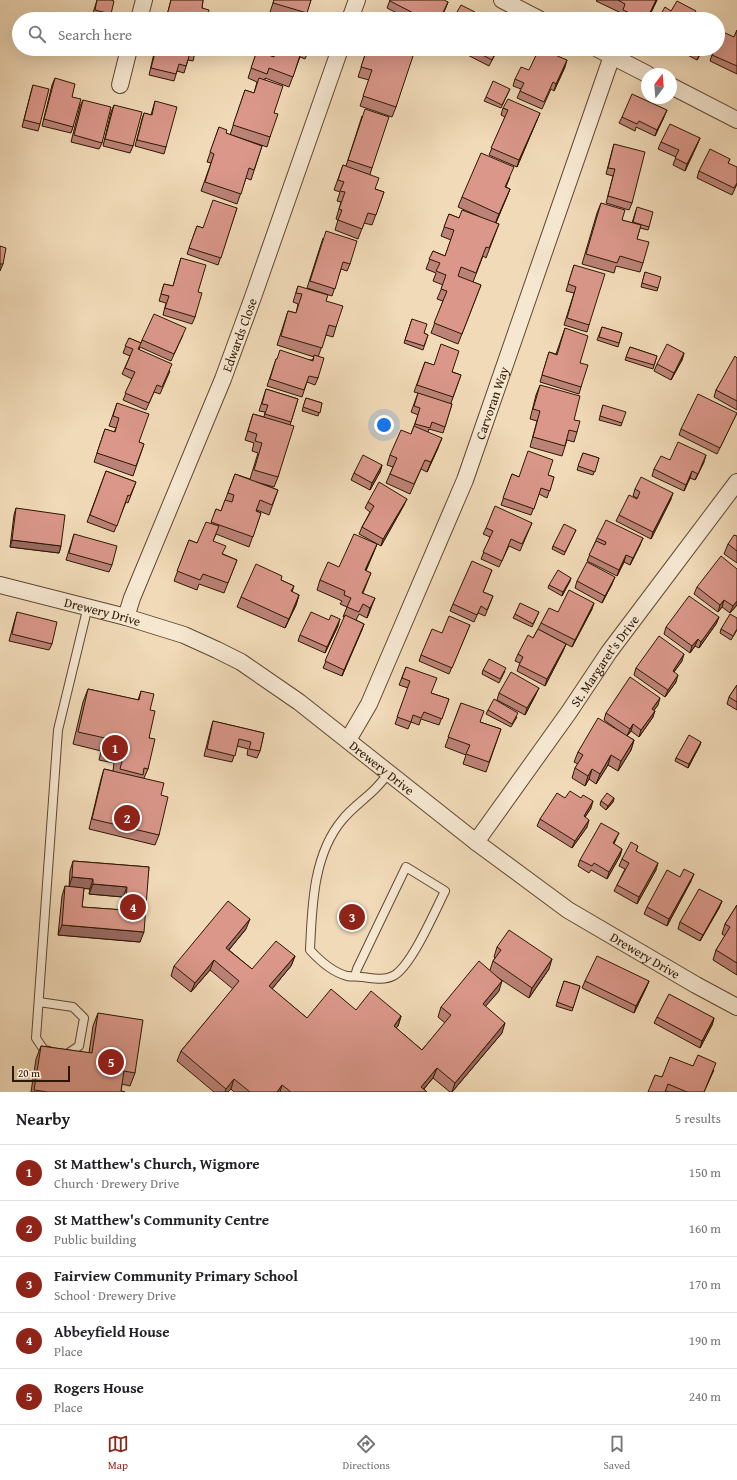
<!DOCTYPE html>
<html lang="en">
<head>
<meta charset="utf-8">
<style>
  body { margin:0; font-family:"Gentium Book Plus",serif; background:#f2f2f2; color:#202124 }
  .compass { position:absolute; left:641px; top:68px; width:36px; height:36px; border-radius:50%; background:#fff; box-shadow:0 4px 16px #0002; rotate:16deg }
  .scale { position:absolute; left:12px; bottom:10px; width:58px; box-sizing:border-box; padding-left:4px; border:2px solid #2d1700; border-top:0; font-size:11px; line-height:14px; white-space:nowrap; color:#2d1700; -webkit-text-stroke:3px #f6e7d1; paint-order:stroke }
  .you { position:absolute; left:384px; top:425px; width:14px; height:14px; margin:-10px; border:3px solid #fff; border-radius:50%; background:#1a73e8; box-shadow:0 0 0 6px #1a73e833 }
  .badge { display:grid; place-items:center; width:26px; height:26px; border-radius:50%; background:#8f2418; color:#fff; font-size:13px; font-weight:700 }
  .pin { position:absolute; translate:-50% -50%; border:2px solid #fff; box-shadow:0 1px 4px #0006 }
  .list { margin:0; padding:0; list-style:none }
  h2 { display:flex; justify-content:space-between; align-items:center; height:52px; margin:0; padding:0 16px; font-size:17px }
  h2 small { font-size:13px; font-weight:400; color:#757577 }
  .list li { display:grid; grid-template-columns:26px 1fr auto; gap:12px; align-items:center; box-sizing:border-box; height:56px; padding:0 16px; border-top:1px solid #e0e0e0 }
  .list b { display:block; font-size:15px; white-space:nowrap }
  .list p { margin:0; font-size:13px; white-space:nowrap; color:#757577 }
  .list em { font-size:13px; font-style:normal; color:#757577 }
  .icon { flex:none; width:22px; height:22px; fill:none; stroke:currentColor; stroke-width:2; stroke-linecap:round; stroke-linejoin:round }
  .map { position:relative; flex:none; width:737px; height:1092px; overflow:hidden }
  .search { position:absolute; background:#fff; box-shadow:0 4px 16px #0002; left:12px; right:12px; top:12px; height:44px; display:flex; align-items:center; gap:10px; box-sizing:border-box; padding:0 14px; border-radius:22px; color:#757577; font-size:15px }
  .sheet { height:332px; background:#fff }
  nav { display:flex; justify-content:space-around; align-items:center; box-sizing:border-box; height:56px; border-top:1px solid #e0e0e0; background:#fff; font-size:11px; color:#757577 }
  nav a { display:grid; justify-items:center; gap:2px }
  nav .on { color:#8f2418 }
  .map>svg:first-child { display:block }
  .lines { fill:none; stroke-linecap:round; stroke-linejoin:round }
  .service-casing { stroke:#5e482e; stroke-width:10 }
  .minor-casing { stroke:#5e482e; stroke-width:18 }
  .service { stroke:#f6e7d1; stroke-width:8 }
  .minor { stroke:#f6e7d1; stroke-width:16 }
  .wall { fill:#bb8277; stroke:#2d1700; fill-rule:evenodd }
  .shaded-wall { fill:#996a61; stroke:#2d1700 }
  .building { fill:#da978a; stroke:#2d1700 }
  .labels { text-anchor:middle; stroke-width:3.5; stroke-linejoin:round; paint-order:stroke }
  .street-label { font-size:13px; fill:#2d1700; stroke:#f6e7d1 }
</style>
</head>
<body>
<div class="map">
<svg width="737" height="1092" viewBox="0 0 737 1092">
  <rect width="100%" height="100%" fill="#f1dab8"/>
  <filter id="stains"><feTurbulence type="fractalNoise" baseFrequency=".005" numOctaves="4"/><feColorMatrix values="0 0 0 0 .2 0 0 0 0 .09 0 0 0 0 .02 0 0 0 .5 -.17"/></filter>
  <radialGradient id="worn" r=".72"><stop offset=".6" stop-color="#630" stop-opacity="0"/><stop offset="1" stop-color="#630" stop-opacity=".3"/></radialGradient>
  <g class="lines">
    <defs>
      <path id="service" d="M355,976L357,969L406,867L445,891C435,911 411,967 393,976C383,981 372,978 362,977C357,976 352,977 347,976C332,972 320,961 310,950C312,906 313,854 343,819C352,808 365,799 375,789C380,784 384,779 389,773
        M39,1002L73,1007L84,1018L79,1046L67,1054H64
        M49,1051L44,1050L36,1038L58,730L88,606"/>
      <g id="minor">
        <path d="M502,0L539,19"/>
        <path d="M139,19L144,0"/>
        <path d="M350,19L357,0"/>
        <path d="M598,49L647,74"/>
        <path d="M120,85L129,49"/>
        <path d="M671,86L737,120"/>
        <path id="s1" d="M0,585L126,617L184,635L217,650L241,662L299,702L476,842L568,910L696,985L737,1007"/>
        <path id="s2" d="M126,617L132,598L223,379L253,297L340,49"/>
        <path id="s3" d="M348,740L369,704L465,480L612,56"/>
        <path id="s4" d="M476,842L569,712L609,652L737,482"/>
      </g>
    </defs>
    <use href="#service" class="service-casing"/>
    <use href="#minor" class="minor-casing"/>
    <use href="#service" class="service"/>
    <use href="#minor" class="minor"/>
  </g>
  <path class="wall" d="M97,0H111V14L109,18L93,13Z
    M171,0H203L202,8L207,19H166Z
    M274,0H311L304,19H290L270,12Z
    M390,0L448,2L441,19H409L387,8Z
    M597,0H657L648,19H619L621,13L596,1Z
    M737,30V74L710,61L712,55L734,37Z
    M155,49H196L193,61L188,60L184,73L177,71L174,81L149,75Z
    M258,49H309L305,59L300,57L289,87L265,78V80L274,113L270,137L267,147L231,135L262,146L251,180L246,178L237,204L201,191L211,163L207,162L219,127L226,133L230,135L245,90L254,93L257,82L248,78L257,51L273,57L274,55Z
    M367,49H412L396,107L392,117L360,106L369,80L358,77Z
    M456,49H498L489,66Z
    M676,49H703L697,60Z
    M565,67L554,91L551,89L542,109L517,98L521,89L513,86L515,79Z
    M55,78L72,97L73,127L71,133L42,126L52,85Z
    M33,85L40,124L38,131L22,127L31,92Z
    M510,89L501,108L484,101L486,97Z
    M83,100L102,143L99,149L71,142L80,106Z
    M155,101L166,147L164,154L135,146L142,119L144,113L151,115Z
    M114,105L133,146L130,153L103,146L111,112Z
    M503,108L537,120L517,167L489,155L505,117L501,115Z
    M362,116L372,168L370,174L375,189L384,192L372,225L364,223L358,239L335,230L338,220L336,219L341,202L337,201L340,192L334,190L343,165L346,166Z
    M622,117H664L655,136L636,127L635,131L619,123Z
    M700,138L697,145L685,171L673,165L676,157L658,149L661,142Z
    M614,144L632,203L629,210L606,203L613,176L606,174L612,151Z
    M730,159L728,163L737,184L732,195L697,178L699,171Z
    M510,177L506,187L510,189L496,223L499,224L486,258L483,256L473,282L481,285L458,344L431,333L443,301L437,299L443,285L433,281L436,273L426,269L433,251L445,256L451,240L441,236L449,214L459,218L478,216L458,207L462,197Z
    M601,203L622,220L632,223L636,210L649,227L648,230L640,228L637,239L643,263L640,272L616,266L614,273L582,264L597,213Z
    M237,208L218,265L187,254L197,226L203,228Z
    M323,238L350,264L347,271L341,269L332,296L307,288Z
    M0,246L3,264L0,271Z
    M181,258L198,292L195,317L192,324L163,315L166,303L159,301L164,284L173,286Z
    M574,265L589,325L587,332L564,325L574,293L566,291Z
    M645,272L658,288L657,291L641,287Z
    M298,286L326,301L336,327L333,337L326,335L318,357V378L315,385L307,382L302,397L267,386L276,359L312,360L314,357L277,345L288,311L296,313L298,304L293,302Z
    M412,319L424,333L428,335L423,350L404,343Z
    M602,327L622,333L618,347L597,340Z
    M565,328L580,363L581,387L579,394L540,382L549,352L556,354Z
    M183,335L171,361L140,347L139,350L170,371L160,394L154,392L146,410L123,400L132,379L122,374L130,356L123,353L129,338L141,343L142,340Z
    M630,347L657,356L653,369L625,360Z
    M684,353L682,360L671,380L654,371L657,364Z
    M737,358V410L714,397L716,390Z
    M425,362L461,375L451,403L452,404L443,433L429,429L428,432L438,448L427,472L421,469L410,494L386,483L393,467L387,465L390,455L411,434L414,426L418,415L411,412L418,393L414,392Z
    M540,385L574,420L577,432L574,442L567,440L562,456L530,447L537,421L530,419L536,395Z
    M266,389L298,399L290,425L278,477L274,487L256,482L278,490L269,515L257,510L256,511L261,513L249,547L216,534L213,541L223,554L237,560L224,593L199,584L197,590L174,581L189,540L197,543L211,524L216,509L221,511L235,474L250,479L258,453L252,451L254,443L245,440L253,414L264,417L265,412L259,411Z
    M306,398L322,403L318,416L302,411Z
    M117,403L139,442L144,444L133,476L94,462L105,429L114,432L116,428L109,426Z
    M603,405L622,423L621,426L599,420Z
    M737,413L734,419L717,454L679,435L681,429Z
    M583,453L599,458L593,475L577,470Z
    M670,460L704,462L695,480L690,478L684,491L652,476L654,469Z
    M382,465L380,472L370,490L351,480L354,473Z
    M106,471L136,482L128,503L126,502L114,532L87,522Z
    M512,474L519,477L548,475L554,477L547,498L539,494L531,515L501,505Z
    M635,489L671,499L651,539L616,521L619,515L637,499V498L633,496Z
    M368,502L404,505L381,546L359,534L362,527L370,512L365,508Z
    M16,508L61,546L59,553L10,547L14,515Z
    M532,523L520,551L509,546L499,567L481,559L490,537L483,534L486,528Z
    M576,530L564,555L552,549L553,546Z
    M74,534L112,565L109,572L66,560Z
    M737,536V563L724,554L728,544Z
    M597,538L640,545L630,565L624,562L617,576L587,561Z
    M377,544L366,571L371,573L363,593L371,608L367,618L359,614L356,620L364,624L342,676L323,668L345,617H343L347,607L340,604L342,601L317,590L320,580L339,567Z
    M737,569V605L730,613L722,607L718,612L694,594L697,587Z
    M492,570L483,592L493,596L485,616L478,613L474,622L450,611L453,604Z
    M281,580L294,586L292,592L299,595L296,605L285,628L237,607L241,597Z
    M570,581L562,596L548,588L549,585Z
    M577,581L612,584L602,603L575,588Z
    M592,609L572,647L539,630L566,644L563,651L545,686L517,671L520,663L515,661L518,654L533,638L538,629L541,623L558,612Z
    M17,612L52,644L49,650L9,641L15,619Z
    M539,612L532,627L513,618L515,614Z
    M719,617L716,624L699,648L695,646L690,653L664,634L666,627Z
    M737,618V630L731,640L720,633L721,629Z
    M470,625L449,674L419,661L421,655L442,633Z
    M338,626L325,653L298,641L300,635Z
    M682,661L674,672L676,682L665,697L634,675L636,668Z
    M406,667L431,693L449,699L439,725L421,719L419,725L411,722L408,729L395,724L408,688L399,685Z
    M483,670L505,671L499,683L482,674Z
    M737,685V710L727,704L729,697Z
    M88,689L138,700L141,691L150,710L148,769L144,778L161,795L159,835L155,845L89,829L101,779L104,769L113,771L114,763L99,760L101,751L73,744L83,702Z
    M499,693L536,694L525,715L497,700Z
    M461,703L480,722L501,729L486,772L463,764L466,755L445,747Z
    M658,705L654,710L653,717L639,737L631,731L627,736L634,740L631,750L618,771L608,765L596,784L589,779L585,786L572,778L575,768L578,764L574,762L578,752L625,735L604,720L606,713Z
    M488,710L517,717L511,727L486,714Z
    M213,721L264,733L260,751L257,758L247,755L248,749L237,746L232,762L204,756L211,728Z
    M700,745L688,768L675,761L676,758Z
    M565,798L591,808L585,817L587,827L572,848L537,826L540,819Z
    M614,798L613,802L606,810L600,805L601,801Z
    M616,839L614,844L622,849L620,856L607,879L591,870L589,873L578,866L580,860Z
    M638,846L636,851L656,870L637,904L614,891L625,869L619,866L622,859Z
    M73,861L149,867L140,942L58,935L62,896L65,886L69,887L70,871ZM84,888L90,889L89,894L123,897L122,910L82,907Z
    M680,877L691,881L667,926L644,914L647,907Z
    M722,901L719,908L700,941L678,929L680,922Z
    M737,905V975L713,960L716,950L725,936L722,934L725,924Z
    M246,929L229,950L252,969L295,956L291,966L272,989L307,1018L356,1010L401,1016L398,1026L396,1028L422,1050L445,1023L438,1017L441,1007L490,970L493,961L495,958L494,957L497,947L549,969L529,998L497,977L499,991L485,1006L502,1033L452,1092H450L433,1078L424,1089L427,1092H234L231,1089L228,1092H214L177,1061L181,1051L233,989L210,970L191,992L171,976L174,966Z
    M564,981L580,986L572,1011L556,1006Z
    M585,981H649L646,988L634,1013L582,988Z
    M98,1013L135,1073L130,1086L122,1084L121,1091L125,1092H31L36,1059L41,1046L89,1053L93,1026Z
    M657,1017L714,1018L712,1025L700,1048L654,1023Z
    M693,1066L714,1070L704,1092H669L666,1091L665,1092H648L662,1077Z"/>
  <path class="shaded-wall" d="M656,0H657L656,2L648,19H647Z
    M448,2L441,19H440Z
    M702,49H703L697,60L700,53Z
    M567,60L565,67L554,91L556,84Z
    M667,110L664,117L655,136L657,130Z
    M540,113L537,120L517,167L519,160Z
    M700,138L697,145L685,171L687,164Z
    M510,189L506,199L495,224L499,214Z
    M684,353L682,360L671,380L674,373Z
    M442,438L438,448L427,472L431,462Z
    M706,455L704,462L695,480L698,474Z
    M382,465L380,472L370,490L372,483Z
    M692,471L690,478L684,491L686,485Z
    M673,493L671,499L651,539L653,532Z
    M407,499L404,505L381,546L383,539Z
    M643,538L640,545L630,565L633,558Z
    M12,540L61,546L59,553L10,547Z
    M377,544L373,554L361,580L365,570Z
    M626,555L624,562L617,576L619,570Z
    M615,577L612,584L602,603L605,596Z
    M571,578L570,581L562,596L563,592Z
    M299,595L296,605L285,628L289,619Z
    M375,598L367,618L370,608Z
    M724,600L722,607L718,612L720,605Z
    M737,601V605L730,613L733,606Z
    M594,603L592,609L572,647L575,640Z
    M719,617L716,624L699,648L701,642Z
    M340,619L338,626L325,653L327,647Z
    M364,624L362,630L342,676L344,670Z
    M698,639L695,646L690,653L692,646Z
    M566,644L563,651L545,686L547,679Z
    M684,654L682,661L670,677L673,671Z
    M678,675L676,682L665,697L668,690Z
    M539,688L536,694L525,715L527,708Z
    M660,698L658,705L650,716L652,709Z
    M655,711L653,717L639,737L641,730Z
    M633,724L631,731L627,736L630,729Z
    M634,740L631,750L618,771L621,761Z
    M701,742L700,745L688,768L689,764Z
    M611,755L608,765L596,784L600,774Z
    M592,769L589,779L585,786L588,776Z
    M614,798L613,802L606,810L608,806Z
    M593,801L591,808L581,823L584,816Z
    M589,820L587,827L572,848L575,841Z
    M619,833L616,839L610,850L613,843Z
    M622,849L620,856L607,879L609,872Z
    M658,863L656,870L637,904L639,897Z
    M694,874L691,881L667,926L669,919Z
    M72,877L93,879L90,889L69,887Z
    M93,884L127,887L123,897L89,894Z
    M722,901L719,908L700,941L703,935Z
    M250,919L246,929L222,958L226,948Z
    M62,925L144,932L140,942L58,935Z
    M295,956L291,966L266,996L269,986Z
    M552,959L549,969L529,998L532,988Z
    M214,960L210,970L191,992L195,983Z
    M502,981L499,991L479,1014L483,1004Z
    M649,981L646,988L634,1013L636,1006Z
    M401,1016L398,1026L390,1035L394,1026Z
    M714,1018L712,1025L700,1048L702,1041Z
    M505,1023L502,1033L452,1092L455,1083Z
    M437,1068L433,1078L421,1092V1087Z
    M234,1079L231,1089L228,1092H225L226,1089Z
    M282,1085L280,1092H277Z"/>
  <path class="building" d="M97,0H111L114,1L111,14L95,10Z
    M171,0H203L202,8L209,10L207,19H166Z
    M274,0H311L307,13L273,3Z
    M390,0H444L448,2L440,19H425L390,1Z
    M618,0H656L647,19H635L636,16L623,10L625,4Z
    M677,1L696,11L692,19H658L665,7L671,11Z
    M461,5L475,12L474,15L482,19H453Z
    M270,14L286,19H268Z
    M737,30V66L712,55L715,49H718V43L723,32L734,37Z
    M156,49H196L195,54L190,53L186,66L179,64L176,74L151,68Z
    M276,49H302L293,77L269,68L267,74L251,68L257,51L274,57Z
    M367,49H412L415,50L396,107L363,96L372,70L361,67Z
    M471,49H497L492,60Z
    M539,49H541L567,60L556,84L553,82L544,102L520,91L524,83L515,79L521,67L529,70Z
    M692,49H702L700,53Z
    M55,78L75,84L72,97L81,99L73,127L44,119Z
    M259,78L283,86L274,113L278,114L270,137L233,125L245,90L254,93Z
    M493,81L510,89L502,105L486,97Z
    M33,85L49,89L40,124L24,120Z
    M632,94L667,110L657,130L639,121L637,124L622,117Z
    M508,99L540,113L519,160L491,148L508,110L503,108Z
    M83,100L111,107L102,143L74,135Z
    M155,101L177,107L166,147L137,140L144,113L152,115Z
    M114,105L142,112L133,146L105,139Z
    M365,109L389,117L372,168L348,160Z
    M670,124L700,138L687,164L675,158L679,150L661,142Z
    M219,127L227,130L226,133L262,146L254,170L249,168L241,194L205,182L214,154L210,152Z
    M614,144L645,152L632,203L608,196L615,169L608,168Z
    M710,149L730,159L728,163L737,167V183L734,188L699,171Z
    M481,153L514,167L505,187L510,189L499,214L462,197Z
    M343,165L379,178L375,189L384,192L376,215L368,213L362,229L338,220L342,210L339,209L345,192L340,191L344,182L338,180Z
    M213,200L237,208L221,258L189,248L197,226L203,228Z
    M601,203L625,210L622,220L641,225L637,239L649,242L643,263L620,256L617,263L586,254Z
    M637,207L653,212L649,227L633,222Z
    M462,210L499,224L489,248L486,247L476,273L461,267L458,276L481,285L462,334L434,323L447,291L441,289L446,275L436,271L440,263L429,259L433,251L445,256L454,230L444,227L449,214L459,218Z
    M326,231L357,241L350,264L343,262L335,289L310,281Z
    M0,246L6,248L3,264H0Z
    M181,258L206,265L198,292L202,293L195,317L165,308L169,296L161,294L164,284L173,286Z
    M574,265L605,274L589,325L567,318L576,287L568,284Z
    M645,272L661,277L658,288L642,283Z
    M298,286L328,295L326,301L343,306L336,327L329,325L322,348L281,336L288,311L296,313L302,294L296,293Z
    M154,314L186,328L174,354L142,340Z
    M412,319L427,324L424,333L428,335L424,346L405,340Z
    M602,327L622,333L619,343L599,337Z
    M565,328L588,336L580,363L588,365L581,387L542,375L549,352L557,355Z
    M129,338L141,343L138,349L172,364L162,387L157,385L149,403L125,393L135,372L125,368L133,349L125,346Z
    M441,344L459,351L452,372L461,375L453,397L417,385L425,362L434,365Z
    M667,344L684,353L674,373L657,364Z
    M630,347L657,356L654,365L626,357Z
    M280,350L313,361L314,355L324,358L318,378L309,376L304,390L270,379L276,359H277Z
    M735,356L737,358V401L716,390Z
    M540,385L580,396L574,420L580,421L577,432L569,430L565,446L533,437L540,411L533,409Z
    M266,389L298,399L291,422L265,414L268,405L262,404Z
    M418,393L452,404L445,427L432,422L430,428L415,424L420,408L414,406Z
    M698,394L737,413L720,448L681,429Z
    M306,398L322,403L320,413L303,407Z
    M117,403L149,414L139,442L144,444L136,466L97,453L105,429L115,432L119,418L113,416Z
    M603,405L626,412L622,423L600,416Z
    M253,414L294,426L278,477L254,470L262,443L255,441L257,434L248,431Z
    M414,426L442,438L431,462L425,460L414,484L390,474L397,458L390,455L401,430L411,434Z
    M678,442L706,455L698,474L692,471L686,485L654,469L661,456L670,460Z
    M528,451L553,460L548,475L554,477L550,491L541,488L534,509L503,498L512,474L519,477Z
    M583,453L599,458L595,472L578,466Z
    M363,455L382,465L372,483L354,473Z
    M106,471L136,482L130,496L128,495L117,526L90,515Z
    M235,474L278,490L272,505L260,500L256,511L261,513L253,537L211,522L216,509L221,511L225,500L232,502L234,495L228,493Z
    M641,477L673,493L653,532L619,515L629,495L637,499L640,492L635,489Z
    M379,482L407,499L383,539L362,527L374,506L368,502Z
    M495,506L532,523L522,544L511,539L502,561L483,552L493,531L486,528Z
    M16,508L65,515L61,546L12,540Z
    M606,520L643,538L633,558L626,555L619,570L589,555L596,541L605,545L606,542L597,538Z
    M206,522L219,526L213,541L226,546L222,554L237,560L228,583L203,574L200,580L177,571L189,540L197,543Z
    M564,524L576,530L565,552L553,546Z
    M74,534L117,546L112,565L69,553Z
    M354,534L377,544L365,570L371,573L362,593L375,598L370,608L363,604L359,612L347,607L351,598L344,595L345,591L320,580L328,562L339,567Z
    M734,535L737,536V551L728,544Z
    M721,556L737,569V601L733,606L724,600L720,605L697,587Z
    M472,561L492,570L483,592L493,596L487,610L481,606L477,615L453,604Z
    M587,562L615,577L605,596L577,581Z
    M256,564L282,576L281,580L294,586L291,591L299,595L289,619L241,597Z
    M558,570L571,578L563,592L549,585Z
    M569,590L594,603L575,640L541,623L549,608L558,612Z
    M689,596L719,617L701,642L698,639L692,646L666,627Z
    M520,603L539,612L533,624L515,614Z
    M17,612L57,622L52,644L12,634Z
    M311,612L329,620L331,615L340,619L327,647L300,635Z
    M730,614L737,618V629L733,636L721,629Z
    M345,615L364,624L344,670L325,661Z
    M449,616L470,625L452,668L421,655L432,629L442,633Z
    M538,629L566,644L547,679L519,665L523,657L518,654L528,635L533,638Z
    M659,636L684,654L673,671L678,675L668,690L636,668Z
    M489,659L506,668L500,679L483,670Z
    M406,667L437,678L431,693L449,699L442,719L424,712L421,718L413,715L411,722L397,717L410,681L402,678Z
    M511,672L539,688L527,708L499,693Z
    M630,677L660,698L652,709L655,711L641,730L633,724L630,729L606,713Z
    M737,685V702L729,697Z
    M88,689L139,700L141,691L154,694L150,710L155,711L149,738L155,739L148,769L144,768L143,775L120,769L122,761L117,759L119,751L103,747L105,738L78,732Z
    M494,699L518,713L512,724L488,710Z
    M461,703L484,711L480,722L501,729L489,762L466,754L470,745L448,737Z
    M598,718L634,740L621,761L611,755L600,774L592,769L588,776L575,768L583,755L578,752Z
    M213,721L264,733L260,751L249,749L251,742L239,739L235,756L207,749Z
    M689,735L701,742L689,764L676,758Z
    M104,769L164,783L161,795L168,797L159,835L92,819Z
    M570,791L581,798L583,795L593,801L584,816L589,820L575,841L540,819L557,793L565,798Z
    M607,793L614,798L608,806L601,801Z
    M601,823L619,833L613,843L622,849L609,872L594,863L592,866L580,860Z
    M631,842L638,846L636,851L658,863L639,897L617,885L629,863L622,859Z
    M73,861L149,867L144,932L62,925L65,886L84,888L82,907L125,910L127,887L93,884V879L72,877Z
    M684,869L694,874L669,919L647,907L667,870L680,877Z
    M699,889L722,901L703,935L680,922Z
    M228,901L250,919L226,948L252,969L276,941L295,956L269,986L307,1018L331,989L356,1010L371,991L401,1016L394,1026L422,1050L451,1015L441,1007L479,961L502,981L483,1004L505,1023L455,1083L437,1068L421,1087L427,1092H291L282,1085L277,1092H250L234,1079L226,1089L181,1051L239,981L214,960L195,983L174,966Z
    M737,905V963L716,950L730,927L725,924Z
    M509,930L552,959L532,988L493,961L501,950L497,947Z
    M597,956L649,981L636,1006L585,981Z
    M564,981L580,986L573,1008L557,1002Z
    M669,994L714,1018L702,1041L657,1017Z
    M98,1013L143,1020L135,1073L124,1071L121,1091L125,1092H48L34,1090L41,1046L92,1053Z
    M698,1055L716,1063L704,1092H687L668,1084L665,1092H648L655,1075L662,1077L670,1057L693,1066Z"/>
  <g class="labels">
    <g class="street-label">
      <text dy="5" stroke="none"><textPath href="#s2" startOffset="304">Edwards Close</textPath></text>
      <text dy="5" stroke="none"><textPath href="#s3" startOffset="367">Carvoran Way</textPath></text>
      <text dy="5" stroke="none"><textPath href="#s1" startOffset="106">Drewery Drive</textPath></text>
      <text dy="5" stroke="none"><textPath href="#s4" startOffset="222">St. Margaret's Drive</textPath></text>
      <text dy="5" stroke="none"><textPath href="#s1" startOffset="430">Drewery Drive</textPath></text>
      <text dy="5" stroke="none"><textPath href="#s1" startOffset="754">Drewery Drive</textPath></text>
    </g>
  </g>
  <rect width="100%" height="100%" filter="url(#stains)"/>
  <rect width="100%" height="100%" fill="url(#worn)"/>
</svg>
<svg class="compass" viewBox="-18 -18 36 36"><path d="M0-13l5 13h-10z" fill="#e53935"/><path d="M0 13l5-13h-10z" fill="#757577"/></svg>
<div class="scale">20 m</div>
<div class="you"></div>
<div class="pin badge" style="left:115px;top:748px">1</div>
<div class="pin badge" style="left:127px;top:818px">2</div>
<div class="pin badge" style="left:352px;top:917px">3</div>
<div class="pin badge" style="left:133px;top:907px">4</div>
<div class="pin badge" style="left:111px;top:1062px">5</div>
<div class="search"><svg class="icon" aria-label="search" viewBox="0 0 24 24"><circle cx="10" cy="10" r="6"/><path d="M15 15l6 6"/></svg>Search here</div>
</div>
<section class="sheet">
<h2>Nearby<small>5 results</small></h2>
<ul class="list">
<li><span class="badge">1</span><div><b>St Matthew's Church, Wigmore</b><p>Church · Drewery Drive</p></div><em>150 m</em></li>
<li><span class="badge">2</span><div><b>St Matthew's Community Centre</b><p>Public building</p></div><em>160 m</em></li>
<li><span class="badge">3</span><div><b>Fairview Community Primary School</b><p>School · Drewery Drive</p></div><em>170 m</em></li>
<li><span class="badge">4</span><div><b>Abbeyfield House</b><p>Place</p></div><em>190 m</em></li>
<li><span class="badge">5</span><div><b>Rogers House</b><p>Place</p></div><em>240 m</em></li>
</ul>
</section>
<nav>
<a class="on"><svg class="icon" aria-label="map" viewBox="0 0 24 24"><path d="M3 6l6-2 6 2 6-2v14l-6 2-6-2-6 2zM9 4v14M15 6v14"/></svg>Map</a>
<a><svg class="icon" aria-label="directions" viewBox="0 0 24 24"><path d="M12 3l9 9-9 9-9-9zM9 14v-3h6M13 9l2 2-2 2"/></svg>Directions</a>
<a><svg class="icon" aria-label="saved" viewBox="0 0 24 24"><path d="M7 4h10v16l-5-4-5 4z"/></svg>Saved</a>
</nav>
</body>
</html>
